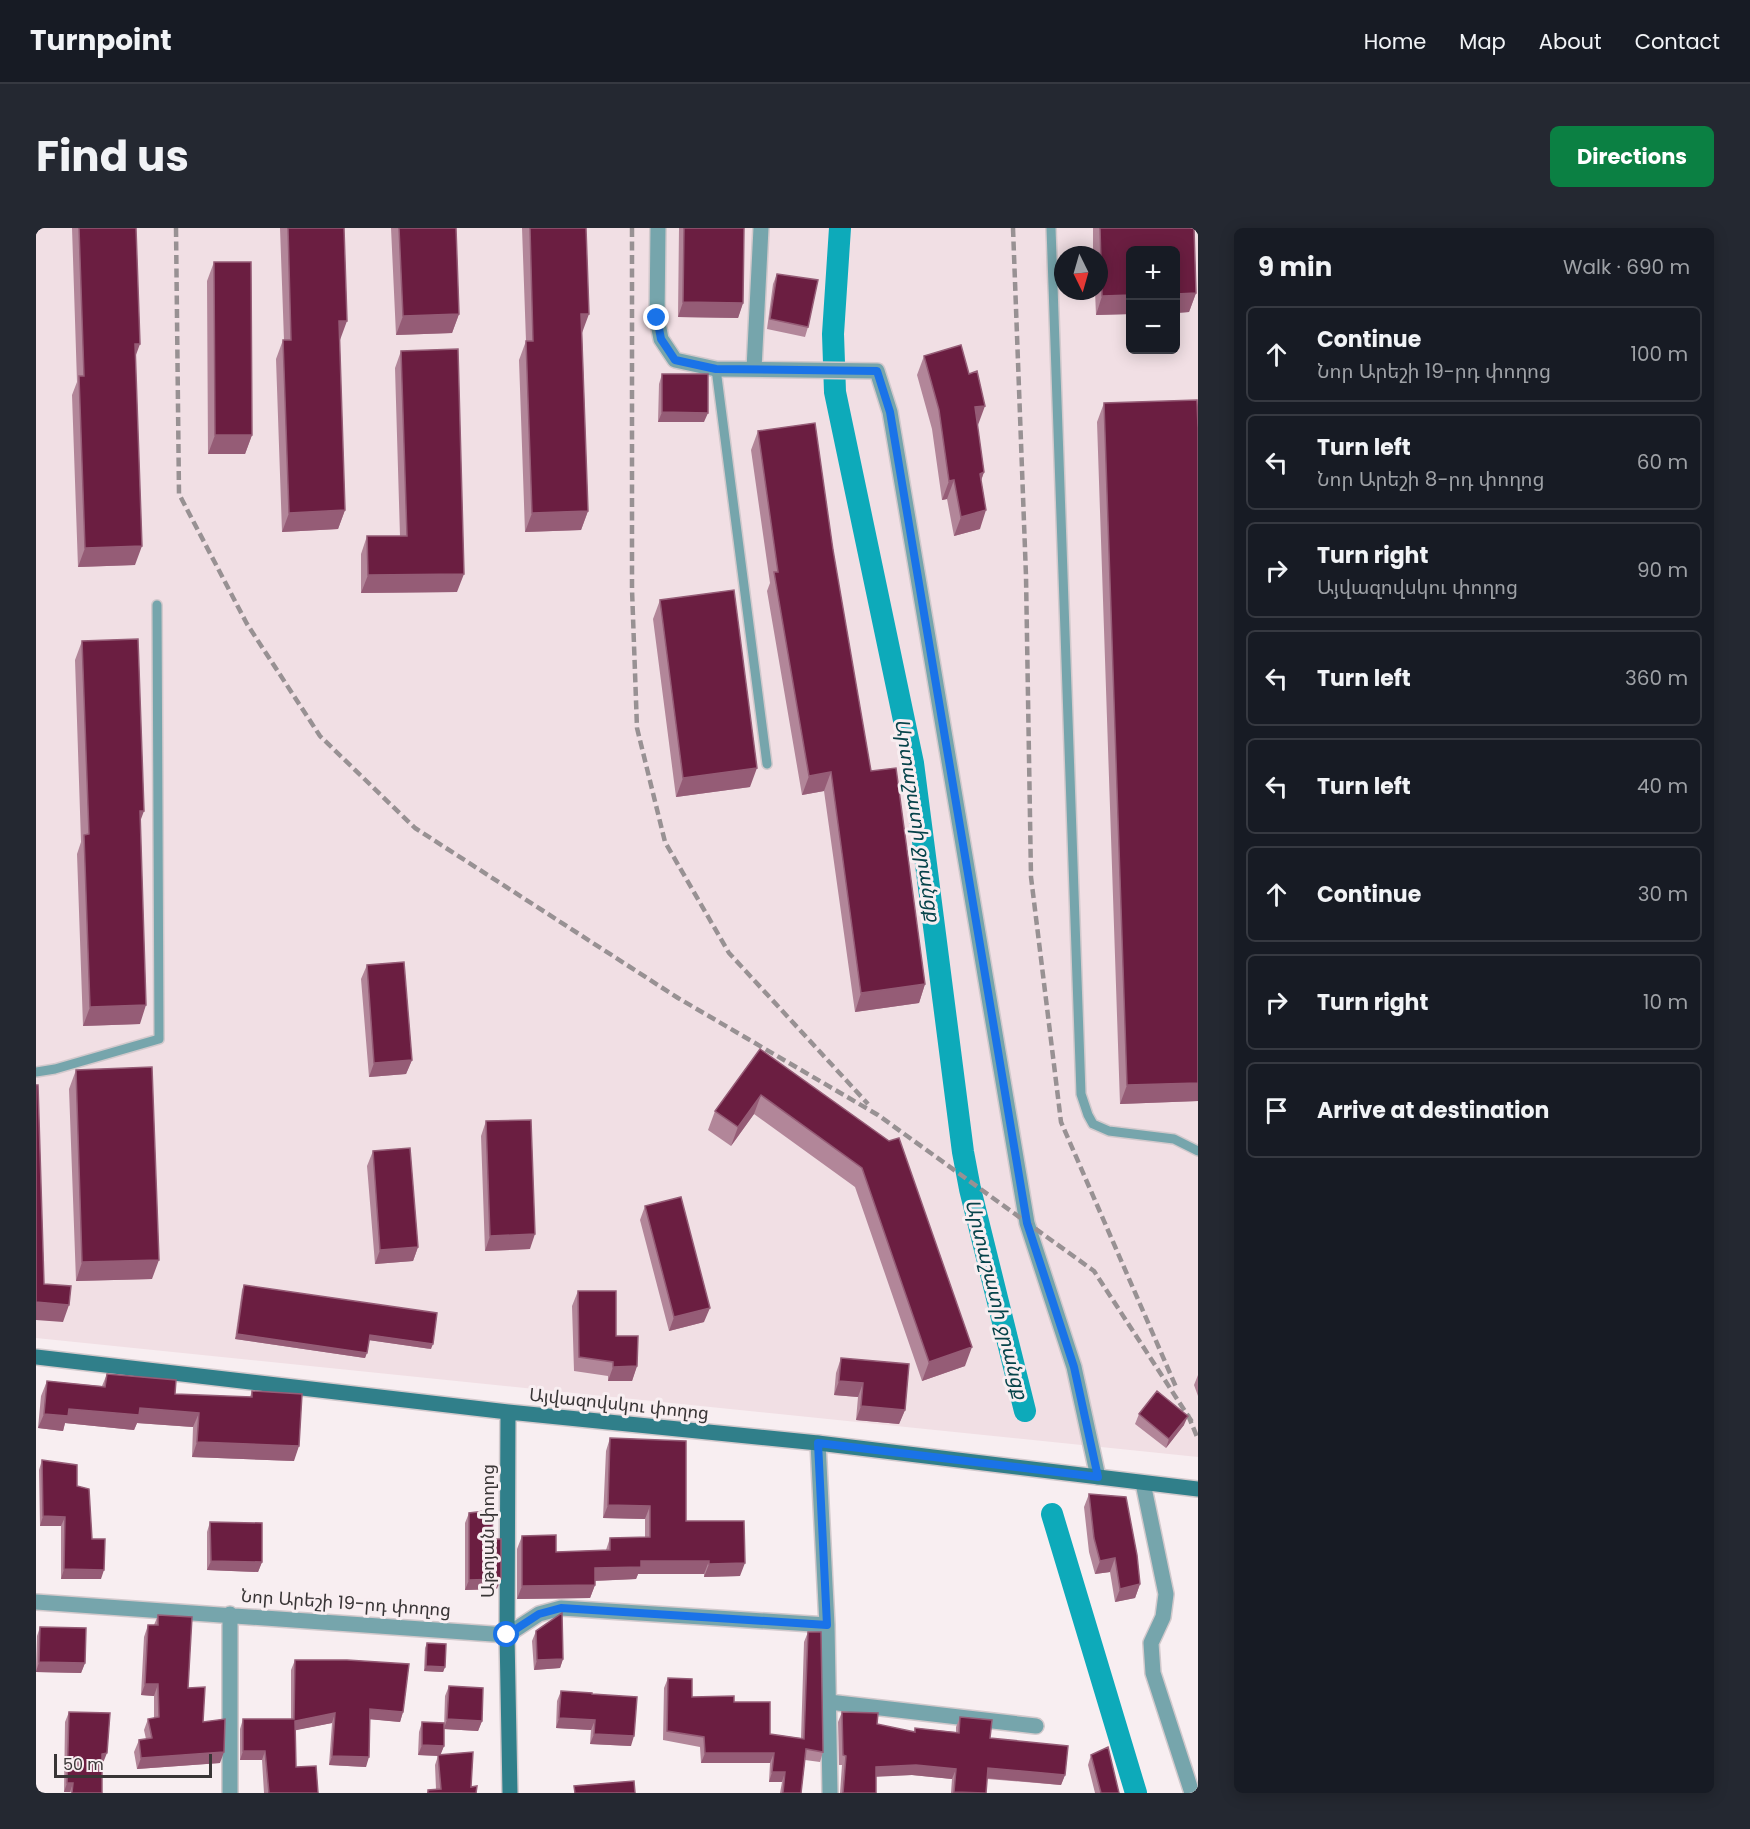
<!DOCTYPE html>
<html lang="en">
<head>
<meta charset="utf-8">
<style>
  body { margin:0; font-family:Poppins,"Noto Sans Armenian",sans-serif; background:#242831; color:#f1f3f6 }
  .controls { position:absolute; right:18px; top:18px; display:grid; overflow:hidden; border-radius:9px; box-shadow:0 3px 15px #0003 }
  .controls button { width:54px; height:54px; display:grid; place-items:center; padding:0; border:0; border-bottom:2px solid #363941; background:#171b24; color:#f1f3f6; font:30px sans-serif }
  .compass { position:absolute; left:1018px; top:18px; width:54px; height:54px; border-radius:50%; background:#171b24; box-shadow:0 3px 15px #0003; rotate:175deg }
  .scale { position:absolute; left:18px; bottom:15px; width:158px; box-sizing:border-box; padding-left:6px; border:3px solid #393536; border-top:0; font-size:16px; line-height:21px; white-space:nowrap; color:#393536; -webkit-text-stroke:4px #f8eef1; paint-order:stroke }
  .stop { position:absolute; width:18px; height:18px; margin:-14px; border:4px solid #1a73e8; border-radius:50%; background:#fff }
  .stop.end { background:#1a73e8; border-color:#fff; box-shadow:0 2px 6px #0008 }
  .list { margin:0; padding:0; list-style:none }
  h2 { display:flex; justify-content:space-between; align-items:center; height:78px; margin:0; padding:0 24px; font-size:26px }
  h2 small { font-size:20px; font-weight:400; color:#9ea1a6 }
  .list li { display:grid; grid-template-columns:39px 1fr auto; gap:18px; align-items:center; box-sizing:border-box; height:96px; margin:0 12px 12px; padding:0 12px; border:2px solid #363941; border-radius:9px }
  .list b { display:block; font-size:22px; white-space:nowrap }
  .list p { margin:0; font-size:20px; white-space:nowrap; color:#9ea1a6 }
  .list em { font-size:20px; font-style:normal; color:#9ea1a6 }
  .icon { flex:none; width:33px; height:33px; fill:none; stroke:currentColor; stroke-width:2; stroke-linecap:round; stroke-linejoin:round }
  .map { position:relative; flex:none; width:1162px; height:1565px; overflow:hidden; border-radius:9px }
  header { display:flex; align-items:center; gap:36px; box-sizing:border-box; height:84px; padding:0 30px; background:#171b24; border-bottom:2px solid #363941 }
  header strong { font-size:28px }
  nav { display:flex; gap:33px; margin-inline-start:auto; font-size:21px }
  .intro { display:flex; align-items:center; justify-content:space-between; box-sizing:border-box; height:144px; padding:0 36px }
  h1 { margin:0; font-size:42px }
  .button { padding:15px 27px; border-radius:9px; background:#0b8043; color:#fff; font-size:21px; font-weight:700 }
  main { display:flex; gap:36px; padding:0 36px }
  aside { flex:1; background:#171b24; border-radius:9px; box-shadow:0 3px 15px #0003 }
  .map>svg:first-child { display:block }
  .built { fill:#f1dfe4; fill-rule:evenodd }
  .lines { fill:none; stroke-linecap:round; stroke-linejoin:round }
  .canal { stroke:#0daaba; stroke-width:22 }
  .lane-casing { stroke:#d2c9cc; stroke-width:12 }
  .street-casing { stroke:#d2c9cc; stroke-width:18 }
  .secondary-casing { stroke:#d2c9cc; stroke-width:18 }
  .lane { stroke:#76a5ac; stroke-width:9 }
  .street { stroke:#76a5ac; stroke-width:15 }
  .secondary { stroke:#307f8a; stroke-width:15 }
  .rail { stroke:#989193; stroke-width:4.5; stroke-dasharray:9 4.5; stroke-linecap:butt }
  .wall { fill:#b28699 }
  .shaded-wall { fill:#955c76 }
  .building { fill:#6b1e41; stroke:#955c76; stroke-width:1.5 }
  .route { stroke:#1a73e8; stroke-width:8 }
  .labels { text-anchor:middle; stroke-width:6; stroke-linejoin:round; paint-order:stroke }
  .street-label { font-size:18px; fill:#393536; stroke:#f8eef1 }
  .water-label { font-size:20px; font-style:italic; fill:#06434a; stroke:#f8eef1 }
</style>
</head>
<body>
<header>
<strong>Turnpoint</strong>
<nav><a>Home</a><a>Map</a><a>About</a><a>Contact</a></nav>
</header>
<div class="intro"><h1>Find us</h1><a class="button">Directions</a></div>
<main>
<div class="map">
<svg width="1162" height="1565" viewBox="0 0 1162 1565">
  <rect width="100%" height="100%" fill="#f8eef1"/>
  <path class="built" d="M0,0H1162V1229L0,1110ZM1094,22H1140V122H1094ZM1027,27H1063V63H1027Z"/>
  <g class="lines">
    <path class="canal" d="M804,0L797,106L799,164L877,535L927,924L934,961L989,1183
      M1016,1286L1100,1565"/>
    <defs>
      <path id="lane" d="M1015,0L1045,866L1052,887L1057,896L1073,903L1138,911L1162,923
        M680,141L731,536
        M0,844L19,841L123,811L121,377"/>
      <path id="street" d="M622,0L621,90L625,111L639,132L680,141L841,143L854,184L991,995L1038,1139L1062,1249
        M718,141L725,0
        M782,1215L791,1397L794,1565
        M1107,1255L1130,1366L1127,1389L1115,1415L1117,1445L1156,1565
        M0,1374L471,1407L503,1386L525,1380L791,1397
        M194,1386V1565
        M793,1474L1000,1498"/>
      <path id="secondary" d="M0,1129L472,1184L782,1215L1162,1261
        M472,1184L471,1407L474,1565"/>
    </defs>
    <use href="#lane" class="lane-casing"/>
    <use href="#street" class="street-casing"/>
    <use href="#secondary" class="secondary-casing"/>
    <use href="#lane" class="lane"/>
    <use href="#street" class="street"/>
    <use href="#secondary" class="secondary"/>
    <path class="rail" d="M140,0L143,266L211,396L284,508L379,600L642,770L842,887L1058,1043L1156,1194
      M596,0V361L601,500L629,614L693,725L832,876
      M977,0L990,348L995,649L1025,894L1140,1159
      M1152,1187L1162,1211"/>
  </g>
  <path class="wall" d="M36,0H100L99,337L42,339L36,167L41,154Z
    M244,0H308L304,112H303L309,282L302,301L246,304L240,131L247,112H248Z
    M355,0H420L423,86L416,105L360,107Z
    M486,0H550L546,104L552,283L545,302L489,304L483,132L490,113Z
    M643,0H708L707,75L702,90L642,89Z
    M1057,0H1158L1160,65L1153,84L1140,85V22H1095V86L1060,87L1059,63H1063V27H1057Z
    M178,34L216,207L209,226H172L171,53Z
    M741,46L772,99L769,109L731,101L737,56Z
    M365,123L421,364L325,365V326L331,308H364L359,140Z
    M888,128L933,146L942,197H941L948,244L945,253L944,301L918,308L911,271L906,272L896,201L881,147Z
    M626,146L668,194H622L623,156Z
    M1068,175L1162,200V873L1084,876L1061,194Z
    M722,203L797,322L835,543L889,756L883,775L819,784L788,563L766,567L731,363L734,355L715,222Z
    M624,372L714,559L640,569L617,391Z
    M46,413L104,594V796L47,798L41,626L45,614L39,432Z
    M331,737L376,832L370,846L333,849L325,751Z
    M724,821L853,913L929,1138L886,1153L819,959L718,886L695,918L672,902L679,883Z
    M40,842L116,1051L40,1053L33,861Z
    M450,893L494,1021L449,1023L445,908Z
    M337,923L382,1019L377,1033L339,1036L331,938Z
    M609,978L668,1094L633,1103L604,992Z
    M208,1057L395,1121L333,1112L329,1130L199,1111L206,1062Z
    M542,1063L580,1108L601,1138L596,1153H572V1148L538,1143L536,1078Z
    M805,1130L869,1182L863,1196L820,1192L822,1169L798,1167L800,1145Z
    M71,1146L139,1166L214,1169L216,1163L258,1233L156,1229L157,1199L101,1195L98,1202L29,1195L27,1203L2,1200L5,1168L11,1153L66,1158Z
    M1162,1147V1168L1158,1157Z
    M1103,1186L1148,1197L1130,1220L1099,1196Z
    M574,1210L650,1293L704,1348L668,1349V1346H602L600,1351L559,1353V1357L554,1370L481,1371V1321L486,1308L520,1324L570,1322L574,1310L609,1309V1291L567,1290L570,1223Z
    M6,1232L41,1258L56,1311L65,1351H25V1298H4L3,1242Z
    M1053,1266L1104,1356L1099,1370L1079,1374L1074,1344L1059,1346L1053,1324L1048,1279Z
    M433,1285L456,1311L461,1361L429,1362V1295Z
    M174,1294L226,1334L222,1344L171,1342V1304Z
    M122,1387L167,1494L184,1535L101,1541L98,1524L103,1512L110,1511L108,1502L112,1491L118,1490V1468L105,1467L108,1409L112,1397H118Z
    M4,1399L49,1435L45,1445L0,1444L1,1408Z
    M500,1403L527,1431L524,1440L498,1442L496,1413Z
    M772,1404L787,1524L784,1534L769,1532L765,1565H744L746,1554H733L734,1535H665L664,1519L627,1512L628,1460L632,1450L656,1469L698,1474L734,1506L765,1510L768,1414Z
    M391,1415L409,1439L407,1444L388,1443L389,1420Z
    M259,1432L367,1484L364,1494L334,1491L330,1539L293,1537L296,1495L259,1502L260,1539L282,1565H228L226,1532H204V1501L207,1491H255V1442Z
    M413,1458L446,1493L442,1503L408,1501L409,1468Z
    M525,1463L556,1466L595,1518L554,1516L555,1502L520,1500L521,1473Z
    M33,1484L67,1535H66V1565L28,1564L29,1494Z
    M806,1484L841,1496L878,1504L879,1500L920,1504V1499L924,1489L954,1510L1029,1547L1025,1557L951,1551L950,1565H915L916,1551L876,1547L840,1548V1565H804L806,1537H803L802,1494Z
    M386,1494L408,1518L404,1527L440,1565H391L392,1562L400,1561L399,1537L402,1528L382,1527L383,1504Z
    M1055,1527L1083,1565H1059L1052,1537Z"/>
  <path class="shaded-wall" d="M1160,65L1153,84L1140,85V66Z
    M1095,67V86L1060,87L1066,68Z
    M647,74L707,75L702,90L642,89Z
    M423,86L416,105L360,107L367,88Z
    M545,86H553L546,105Z
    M303,93H311L304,112H296Z
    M99,116H104L97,135Z
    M949,178L942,197L932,198L939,179Z
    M626,184L672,185L668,194H622Z
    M179,207H216L209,226H172Z
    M948,244L941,263L944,246Z
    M918,252L911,271L906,272L913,253Z
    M309,282L302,301L246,304L253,285Z
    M950,282L944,301L918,308L925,289Z
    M552,283L545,302L489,304L496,285Z
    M106,318L99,337L42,339L49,320Z
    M428,346L421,364L325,365L332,347Z
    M721,540L714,559L640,569L647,550Z
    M795,544L788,563L766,567L773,548Z
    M104,583H108L101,602Z
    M889,756L883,775L819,784L825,765Z
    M110,777L104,796L47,798L54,779Z
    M376,832L370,846L333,849L338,835Z
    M1162,855V873L1084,876L1091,857Z
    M725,867L718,886L695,918L702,899Z
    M499,1006L494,1021L449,1023L454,1008Z
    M382,1019L377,1033L339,1036L344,1022Z
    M123,1032L116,1051L40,1053L46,1034Z
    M0,1074L33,1077L27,1094L0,1092Z
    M674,1080L668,1094L633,1103L638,1089Z
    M201,1106L331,1125L329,1130L199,1111Z
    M334,1107L397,1116L395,1121L332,1112Z
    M936,1119L929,1138L886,1153L893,1134Z
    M601,1138L596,1153H572L577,1139Z
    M803,1153L827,1155L822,1169L798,1167Z
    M825,1178L869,1182L863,1196L820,1192Z
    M104,1180L163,1185L157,1199L101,1195L98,1202L29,1195L27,1203L2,1200L8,1186L33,1181Z
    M1152,1188L1148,1197L1130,1220L1133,1211Z
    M161,1214L263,1218L258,1233L156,1229Z
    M572,1277L614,1278L609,1291L567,1290Z
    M7,1288L29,1289L25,1298H4Z
    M1079,1330L1074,1344L1059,1346L1064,1333Z
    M175,1333L226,1334L222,1344L171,1342Z
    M605,1333H673L668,1346H602L600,1351L554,1353L559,1340Z
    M709,1335L704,1348L668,1349L673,1336Z
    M28,1341L68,1342L65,1351H25Z
    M465,1351L461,1361L429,1362L433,1352Z
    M1104,1356L1099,1370L1079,1374L1084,1361Z
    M559,1357L554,1370L481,1371L486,1358Z
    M527,1431L524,1440L498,1442L501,1432Z
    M3,1434L49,1435L45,1445L0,1444Z
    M390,1438L409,1439L407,1444L388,1443Z
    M109,1456H122L118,1468L105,1467Z
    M334,1481L367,1484L364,1494L331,1491Z
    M299,1485L296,1495L256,1503L259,1493Z
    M523,1490L559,1492L555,1502L520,1500Z
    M411,1491L446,1493L442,1503L408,1501Z
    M558,1506L598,1508L595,1518L554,1516Z
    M386,1517L408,1518L404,1528L382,1527Z
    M207,1523H229L226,1532H204Z
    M188,1524L184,1535L101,1541L105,1530Z
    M71,1525L67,1535L62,1536L66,1526Z
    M669,1525H738L734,1535H665Z
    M296,1528L333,1529L330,1539L293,1537Z
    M880,1537L920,1541L916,1551L876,1547L837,1549L840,1539Z
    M952,1540L1029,1547L1025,1557L949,1550Z
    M736,1544H749L746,1554H733Z
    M31,1555H37L34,1564H28Z"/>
  <path class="building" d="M43,0H100L104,116H99L106,318L49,320L43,148H48Z
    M252,0H308L311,93H303L309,282L253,285L247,112H255Z
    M363,0H420L423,86L367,88Z
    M494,0H550L553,86H545L552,283L496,285L490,113H497Z
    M648,0H708L707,75L647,74Z
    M1064,0H1158L1160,65L1140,66V22H1095V67L1066,68Z
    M178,34H215L216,207H179Z
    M741,46L782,52L772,99L734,91Z
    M925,117L933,146L941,143L949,178L939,179L948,244L944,246L950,282L925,289L918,252L913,253L903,182L888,128Z
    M422,121L428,346L332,347L331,308H371L365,123Z
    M626,146H672V185L626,184Z
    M1161,172L1162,200V855L1091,857L1068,175Z
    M779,195L797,322L835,543L860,540L889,756L825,765L795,544L773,548L738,344H742L722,203Z
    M698,362L721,540L647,550L624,372Z
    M102,411L108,583H104L110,777L54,779L48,607L53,606L46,413Z
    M368,734L376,832L338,835L331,737Z
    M724,821L853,913L863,910L936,1119L893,1134L826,940L725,867L702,899L679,883Z
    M116,839L123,1032L46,1034L40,842Z
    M0,857H2L8,1056L35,1058L33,1077L0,1074Z
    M495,892L499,1006L454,1008L450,893Z
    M374,920L382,1019L344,1022L337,923Z
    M645,969L674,1080L638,1089L609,978Z
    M208,1057L401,1085L397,1116L334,1107L331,1125L201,1106Z
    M542,1063H580V1108H602L601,1138L577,1139V1134L543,1129Z
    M805,1130L873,1136L869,1182L825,1178L827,1155L803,1153Z
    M71,1146L140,1152L139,1166L216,1169V1163L266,1166L263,1218L161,1214L163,1185L104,1180L103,1187L33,1181L32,1188L8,1186L11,1153L69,1159Z
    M1121,1163L1152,1188L1133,1211L1103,1186Z
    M574,1210L650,1213V1293H708L709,1335L673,1336V1333H605V1339L559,1340V1357L486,1358V1308L520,1307V1324L574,1322V1310L614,1309V1278L572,1277Z
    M6,1232L41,1237V1258L53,1261L56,1311H69L68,1342L28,1341L29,1289L7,1288Z
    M1053,1266L1090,1269L1101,1327L1104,1356L1084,1361L1079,1330L1064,1333L1058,1310Z
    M457,1282L456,1311H465V1351L433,1352V1285Z
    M174,1294L226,1295V1334L175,1333Z
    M526,1385L527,1431L501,1432L500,1403Z
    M122,1387L156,1389L152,1460L169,1459L167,1494L189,1491L188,1524L105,1530L103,1512L116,1510L112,1491L123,1489L122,1456H109L112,1397H122Z
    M4,1399L50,1400L49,1435L3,1434Z
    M772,1404H785L787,1524L770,1521L765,1565H747L749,1544H736L738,1525H669L668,1509L631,1503L632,1450L656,1451V1469L698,1468V1474H734V1506L768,1511Z
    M391,1415L410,1416L409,1439L390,1438Z
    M259,1432H311L373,1436L367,1484L334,1481L333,1529L296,1528L299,1485L259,1493L260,1539L280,1538L282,1565H233L229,1523H207V1491H258Z
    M413,1458L447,1460L446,1493L411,1491Z
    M525,1463L556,1465V1466L601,1469L598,1508L558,1506L559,1492L523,1490Z
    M33,1484L74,1485L71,1525L66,1526V1565H36L37,1555H31Z
    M806,1484L842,1485L841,1496L879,1504V1500L923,1505L924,1489L956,1492L954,1510L1032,1518L1029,1547L952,1540L950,1565L918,1564L920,1541L880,1537L840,1539V1565H807L810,1528L807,1527Z
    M386,1494L408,1495V1518L386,1517Z
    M1072,1519L1083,1565H1065L1055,1527Z
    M437,1524L435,1559L441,1558L440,1565H392V1562L405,1561L402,1527Z
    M598,1553L599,1565H539L538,1558Z"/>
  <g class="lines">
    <path class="route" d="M471,1407L503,1386L525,1380L791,1397L782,1215L1062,1249L1038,1139L991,995L854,184L841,143L680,141L639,132L625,111L621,90"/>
  </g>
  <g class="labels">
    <g class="street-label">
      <text transform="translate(583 1176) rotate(6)" y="6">Այվազովսկու փողոց</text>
      <text transform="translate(452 1303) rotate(-90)" y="6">Աթոյան փողոց</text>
      <text transform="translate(310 1375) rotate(4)" y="6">Նոր Արեշի 19-րդ փողոց</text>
    </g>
    <g class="water-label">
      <text transform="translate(882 592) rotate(81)" y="7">Արտաշատի ջրանցք</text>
      <text transform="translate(961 1071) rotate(76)" y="7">Արտաշատի ջրանցք</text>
    </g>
  </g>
</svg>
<div class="controls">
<button>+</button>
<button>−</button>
</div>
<svg class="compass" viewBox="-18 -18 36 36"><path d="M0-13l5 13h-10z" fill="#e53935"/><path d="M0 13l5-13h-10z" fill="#9ea1a6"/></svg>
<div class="scale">50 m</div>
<div class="stop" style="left:471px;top:1407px"></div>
<div class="stop end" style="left:621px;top:90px"></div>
</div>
<aside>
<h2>9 min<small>Walk · 690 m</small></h2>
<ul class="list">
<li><svg class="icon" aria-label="ahead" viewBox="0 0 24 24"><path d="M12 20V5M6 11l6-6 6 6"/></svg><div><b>Continue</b><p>Նոր Արեշի 19-րդ փողոց</p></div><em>100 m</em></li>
<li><svg class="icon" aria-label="left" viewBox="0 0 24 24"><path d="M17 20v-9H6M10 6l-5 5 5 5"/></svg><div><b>Turn left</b><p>Նոր Արեշի 8-րդ փողոց</p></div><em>60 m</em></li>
<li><svg class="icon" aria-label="right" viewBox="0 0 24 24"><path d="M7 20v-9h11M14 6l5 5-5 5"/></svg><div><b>Turn right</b><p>Այվազովսկու փողոց</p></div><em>90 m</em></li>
<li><svg class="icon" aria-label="left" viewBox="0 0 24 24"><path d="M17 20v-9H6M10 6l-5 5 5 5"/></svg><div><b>Turn left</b></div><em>360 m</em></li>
<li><svg class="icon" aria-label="left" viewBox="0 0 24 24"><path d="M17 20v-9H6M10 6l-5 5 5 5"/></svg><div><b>Turn left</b></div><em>40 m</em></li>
<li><svg class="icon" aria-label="ahead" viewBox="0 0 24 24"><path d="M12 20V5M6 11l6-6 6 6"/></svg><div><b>Continue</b></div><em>30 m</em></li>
<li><svg class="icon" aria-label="right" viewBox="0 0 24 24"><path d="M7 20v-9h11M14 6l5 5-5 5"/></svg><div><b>Turn right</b></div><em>10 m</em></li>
<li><svg class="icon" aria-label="arrive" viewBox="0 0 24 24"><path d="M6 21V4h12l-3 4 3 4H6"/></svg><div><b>Arrive at destination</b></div></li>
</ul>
</aside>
</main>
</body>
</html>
